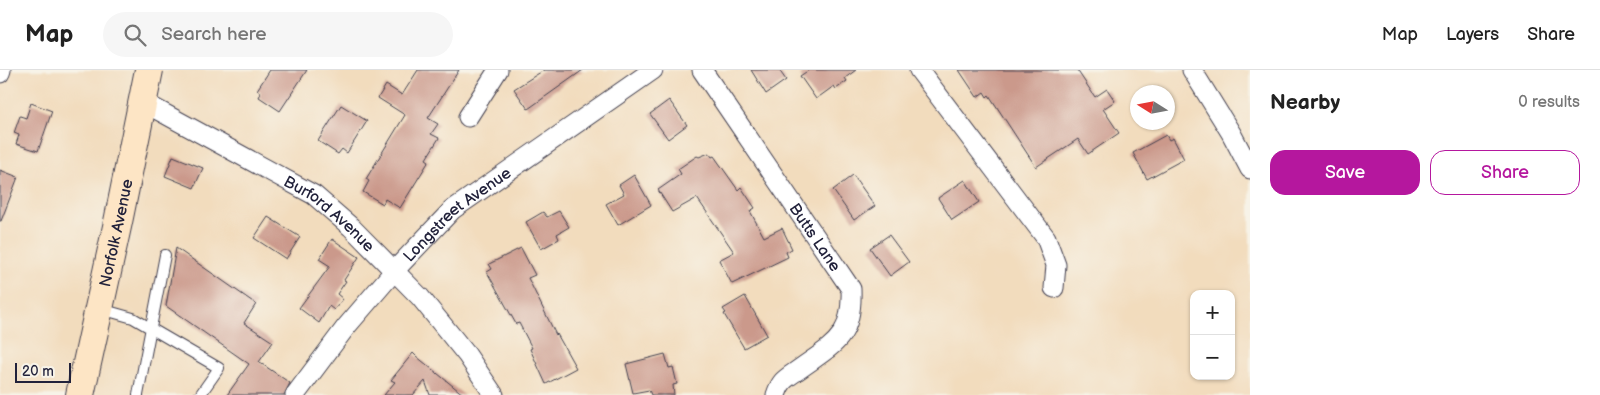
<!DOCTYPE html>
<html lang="en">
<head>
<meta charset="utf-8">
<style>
  body { margin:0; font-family:"Balsamiq Sans",sans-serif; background:#f6f6f6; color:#222 }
  .controls { position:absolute; right:15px; bottom:15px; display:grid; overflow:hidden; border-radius:10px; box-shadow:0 1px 4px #0004 }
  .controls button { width:45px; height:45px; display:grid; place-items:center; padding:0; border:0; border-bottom:1px solid #e0e0e0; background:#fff; color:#222; font:25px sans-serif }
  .compass { position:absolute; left:1130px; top:15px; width:45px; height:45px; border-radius:50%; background:#fff; box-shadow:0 1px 4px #0004; rotate:281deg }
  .scale { position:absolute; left:15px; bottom:12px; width:56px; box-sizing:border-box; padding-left:5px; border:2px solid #22223b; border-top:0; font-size:14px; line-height:18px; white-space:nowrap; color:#22223b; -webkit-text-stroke:4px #f7f3e8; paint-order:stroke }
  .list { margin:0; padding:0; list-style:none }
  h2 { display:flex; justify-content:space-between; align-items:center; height:65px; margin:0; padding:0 20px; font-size:21px }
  h2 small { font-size:16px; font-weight:400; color:#767676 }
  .actions { display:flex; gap:10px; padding:15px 20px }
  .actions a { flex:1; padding:11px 0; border:1px solid #b5179e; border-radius:15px; text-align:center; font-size:18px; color:#b5179e }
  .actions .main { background:#b5179e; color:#fff }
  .icon { flex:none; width:28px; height:28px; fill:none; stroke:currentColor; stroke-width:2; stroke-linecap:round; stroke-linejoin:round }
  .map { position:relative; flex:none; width:1250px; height:325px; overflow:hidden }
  header { display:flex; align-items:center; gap:30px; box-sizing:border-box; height:70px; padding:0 25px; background:#fff; border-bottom:1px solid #e0e0e0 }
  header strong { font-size:24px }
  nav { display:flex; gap:28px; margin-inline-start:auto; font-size:18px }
  .search { width:350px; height:45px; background:#f6f6f6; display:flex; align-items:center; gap:12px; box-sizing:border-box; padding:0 18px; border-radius:28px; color:#767676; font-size:19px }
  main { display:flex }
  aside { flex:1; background:#fff }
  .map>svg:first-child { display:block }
  .building { fill:#cb998b }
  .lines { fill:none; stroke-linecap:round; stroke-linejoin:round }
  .lane-casing { stroke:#413e4e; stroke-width:12 }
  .street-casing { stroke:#413e4e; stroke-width:21 }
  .secondary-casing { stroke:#413e4e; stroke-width:30 }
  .lane { stroke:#fff; stroke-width:10 }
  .street { stroke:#fff; stroke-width:19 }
  .secondary { stroke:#fde5c5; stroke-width:28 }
  .labels { text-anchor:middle; stroke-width:4.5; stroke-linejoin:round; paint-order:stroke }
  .street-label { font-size:16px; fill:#22223b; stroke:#f7f3e8 }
</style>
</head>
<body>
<header>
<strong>Map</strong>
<div class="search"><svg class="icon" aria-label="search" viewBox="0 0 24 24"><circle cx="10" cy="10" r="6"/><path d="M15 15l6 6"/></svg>Search here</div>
<nav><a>Map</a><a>Layers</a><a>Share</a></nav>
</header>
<main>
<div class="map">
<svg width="1250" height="325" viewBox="0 0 1250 325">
  <rect width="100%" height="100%" fill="#f7f3e8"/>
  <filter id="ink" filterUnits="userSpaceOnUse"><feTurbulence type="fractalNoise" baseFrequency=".02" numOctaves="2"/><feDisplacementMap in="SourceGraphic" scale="10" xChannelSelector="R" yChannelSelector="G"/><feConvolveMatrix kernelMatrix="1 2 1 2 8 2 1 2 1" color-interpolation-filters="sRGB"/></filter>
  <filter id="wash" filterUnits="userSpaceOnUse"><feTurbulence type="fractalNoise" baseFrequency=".0096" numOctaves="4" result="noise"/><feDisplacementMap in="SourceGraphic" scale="20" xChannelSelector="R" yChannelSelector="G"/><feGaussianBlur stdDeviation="1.12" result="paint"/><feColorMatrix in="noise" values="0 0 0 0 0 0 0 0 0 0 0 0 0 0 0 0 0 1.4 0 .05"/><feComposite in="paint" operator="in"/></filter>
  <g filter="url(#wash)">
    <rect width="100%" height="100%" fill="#f2dcbd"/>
    <g id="blocks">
      <path class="building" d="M270,0H307L280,41L259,27L261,23L257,20Z
        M418,0H459L428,48L438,54L431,64L439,68L426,89L429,91L400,138L385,129L383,134L363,122L369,111L366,109L405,45L378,28L386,15L402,25Z
        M544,0H583L528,39L514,19Z
        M751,0H779L786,10L766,24Z
        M809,0H856L845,8L847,11L836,19L834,16L816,29L800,6Z
        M959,0H1077L1095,27L1107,19L1115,31L1103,39L1119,63L1088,84L1078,69L1036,97L989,25L987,27L984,22L977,27Z
        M669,30L687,55L668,69L650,44Z
        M31,33L52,41L38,81L16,74L19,65L14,63L20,46L26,48Z
        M341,35L367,51L347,83L342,79L338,84L318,71Z
        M1166,65L1169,70L1173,68L1184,89L1147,109L1133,83Z
        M709,83L712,87L714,86L738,120L741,117L755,138L750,141L764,167L782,158L792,179L786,182L788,187L732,214L719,190L734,182L697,128L672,142L658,120L681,104L678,99L697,86L699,87Z
        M173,86L203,98L194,118L165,106Z
        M0,100L18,107L1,151H0Z
        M634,105L651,135L618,155L606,134L624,124L619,115Z
        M853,105L875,136L854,150L833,120Z
        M965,110L979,132L952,150L938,128Z
        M559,141L569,157L557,164L559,169L541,179L526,152L543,142L547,147Z
        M268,147L300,167L286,189L254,168Z
        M889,165L909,192L890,206L870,178Z
        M332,169L359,187L344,210L346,211L337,224L343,229L334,240L329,236L319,253L299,238L330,196L319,189Z
        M176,178L256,234L244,253L273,272L259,292L290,313L284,325H227L249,294L166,236Z
        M521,178L535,205L528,208L556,265L557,264L576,298L546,314L530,279L532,278L519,253L516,254L487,202L492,199L489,194Z
        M745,226L767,265L744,278L724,244L726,243L723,239Z
        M413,283L416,286L464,325H430L425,311L413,325H384L395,312L391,310Z
        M665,284L669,298L673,297L677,314L673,315L674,325H651L649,320L633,323L626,294Z"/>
    </g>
  </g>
  <g filter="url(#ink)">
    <use href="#blocks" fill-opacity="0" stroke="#413e4e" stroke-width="1"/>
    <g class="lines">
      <defs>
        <path id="lane" d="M101,239L133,248L219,298L200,325
          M138,325L165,185"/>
        <g id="street">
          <path id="s1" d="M702,0L851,219C853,268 834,274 798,300C785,309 781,310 776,325"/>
          <path d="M919,0L1046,168L1056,195L1054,218"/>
          <path d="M1192,0L1231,63L1250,99"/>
          <path d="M0,3L1,0"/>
          <path id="s2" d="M143,32L314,125L351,157L420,227L467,285L494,325"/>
          <path d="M468,47L498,0"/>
          <path id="s3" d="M295,325L346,257L395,200L452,140L653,0"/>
        </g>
        <g id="secondary">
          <path id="s4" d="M80,325L118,152L149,0"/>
        </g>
      </defs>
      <use href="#lane" class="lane-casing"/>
      <use href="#street" class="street-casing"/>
      <use href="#secondary" class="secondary-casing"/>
      <use href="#lane" class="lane"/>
      <use href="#street" class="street"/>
      <use href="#secondary" class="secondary"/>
    </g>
  </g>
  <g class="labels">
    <g class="street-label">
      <text dy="6" stroke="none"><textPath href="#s2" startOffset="218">Burford Avenue</textPath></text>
      <text dy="6" stroke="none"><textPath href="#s3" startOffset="244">Longstreet Avenue</textPath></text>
      <text dy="6" stroke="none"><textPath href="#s4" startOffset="166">Norfolk Avenue</textPath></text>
      <text dy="6" stroke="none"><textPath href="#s1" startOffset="202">Butts Lane</textPath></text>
    </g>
  </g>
</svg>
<div class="controls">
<button>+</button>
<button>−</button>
</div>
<svg class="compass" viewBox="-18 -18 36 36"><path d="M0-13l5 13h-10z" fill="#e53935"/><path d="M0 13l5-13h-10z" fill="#767676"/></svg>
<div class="scale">20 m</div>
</div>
<aside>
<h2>Nearby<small>0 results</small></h2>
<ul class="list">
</ul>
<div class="actions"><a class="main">Save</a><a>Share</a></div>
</aside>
</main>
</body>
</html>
